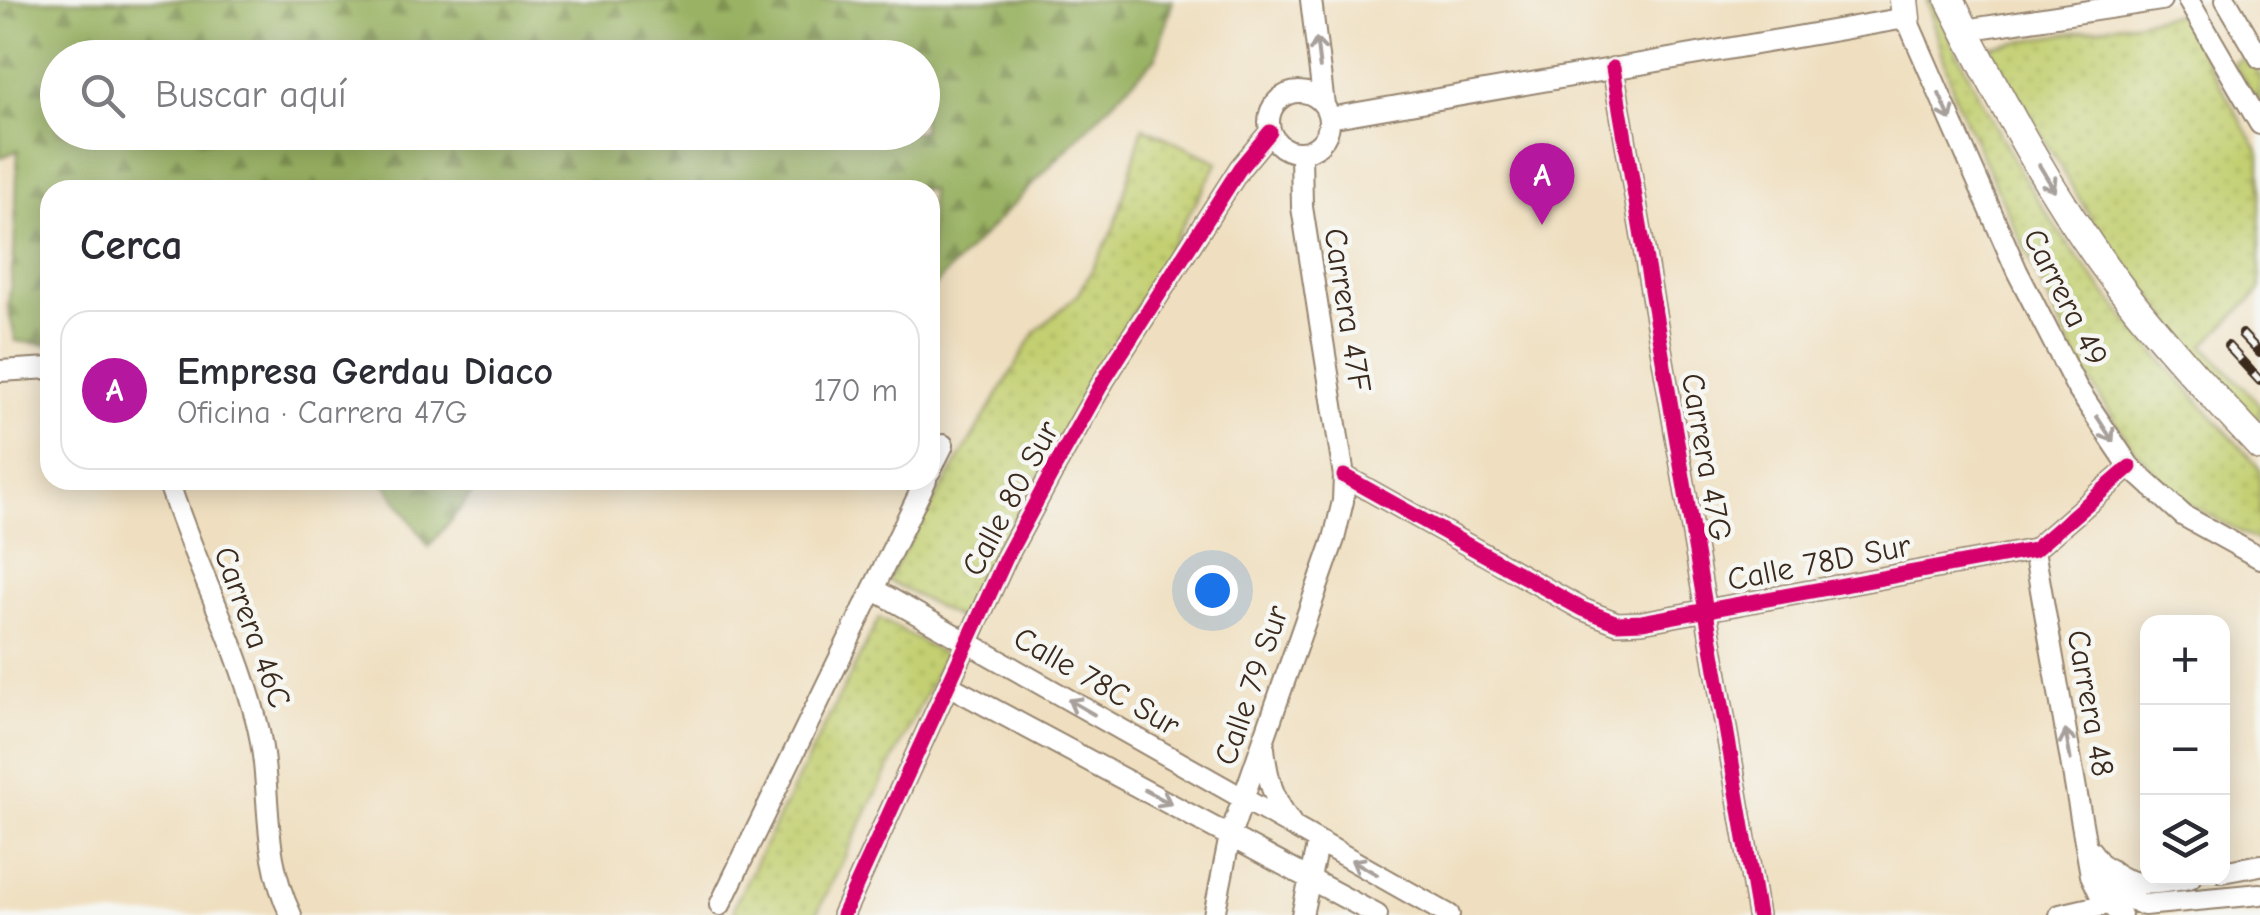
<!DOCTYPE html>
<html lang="es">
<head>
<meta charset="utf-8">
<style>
  body { margin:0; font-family:"Comic Neue",sans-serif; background:#f2f2f3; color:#2b2b33 }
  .controls { position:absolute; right:30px; bottom:30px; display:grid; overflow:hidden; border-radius:20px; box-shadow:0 5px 25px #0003 }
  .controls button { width:90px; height:90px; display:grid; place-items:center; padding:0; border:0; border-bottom:2px solid #e1e1e2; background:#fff; color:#2b2b33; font:50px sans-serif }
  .you { position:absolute; left:1212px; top:590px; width:35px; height:35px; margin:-25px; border:8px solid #fff; border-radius:50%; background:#1a73e8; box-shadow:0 0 0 15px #1a73e833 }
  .badge { display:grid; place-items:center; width:65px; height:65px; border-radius:50%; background:#b5179e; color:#fff; font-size:32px; font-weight:700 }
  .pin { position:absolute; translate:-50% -82px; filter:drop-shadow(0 2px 5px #0008) }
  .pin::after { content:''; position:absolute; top:52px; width:35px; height:30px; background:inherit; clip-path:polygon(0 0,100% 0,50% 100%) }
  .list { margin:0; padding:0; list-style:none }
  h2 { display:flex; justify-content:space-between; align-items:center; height:130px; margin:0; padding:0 40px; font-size:42px }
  h2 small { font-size:32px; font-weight:400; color:#7c7c81 }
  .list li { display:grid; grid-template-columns:65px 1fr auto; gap:30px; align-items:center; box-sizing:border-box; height:160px; margin:0 20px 20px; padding:0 20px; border:2px solid #e1e1e2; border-radius:30px }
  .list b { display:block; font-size:38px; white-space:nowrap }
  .list p { margin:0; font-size:32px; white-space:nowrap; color:#7c7c81 }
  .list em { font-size:32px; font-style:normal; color:#7c7c81 }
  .icon { flex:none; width:55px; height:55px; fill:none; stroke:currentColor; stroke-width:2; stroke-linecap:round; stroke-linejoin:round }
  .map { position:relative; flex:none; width:2260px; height:915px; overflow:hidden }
  .search { position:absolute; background:#fff; box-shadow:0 5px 25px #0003; left:40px; top:40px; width:900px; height:110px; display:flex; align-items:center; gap:25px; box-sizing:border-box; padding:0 35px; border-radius:55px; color:#7c7c81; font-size:38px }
  .panel { position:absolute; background:#fff; box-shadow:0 5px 25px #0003; left:40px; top:180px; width:900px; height:310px; border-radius:30px }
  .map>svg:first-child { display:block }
  .grass { fill:url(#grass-dots); stroke:#7f7c48; stroke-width:2.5 }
  .forest { fill:url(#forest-firs); stroke:#6a6e40; stroke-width:2.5; fill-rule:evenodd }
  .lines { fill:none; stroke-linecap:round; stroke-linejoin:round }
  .minor-casing { stroke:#95846f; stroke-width:24 }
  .highway-casing { stroke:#95846f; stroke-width:31 }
  .minor { stroke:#fff; stroke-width:20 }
  .highway { stroke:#fff; stroke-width:28 }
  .rail-casing { stroke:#3b2a1e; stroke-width:10 }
  .rail { stroke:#f6f6f2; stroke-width:6; stroke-dasharray:19; stroke-linecap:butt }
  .cycleway-casing { stroke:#f6f6f2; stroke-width:21 }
  .cycleway { stroke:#d6006c; stroke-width:15 }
  .oneway { stroke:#a79f9a }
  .labels { text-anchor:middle; stroke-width:9; stroke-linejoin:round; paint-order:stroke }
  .street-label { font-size:32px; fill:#3b2a1e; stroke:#f6f6f2 }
</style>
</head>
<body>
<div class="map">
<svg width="2260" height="915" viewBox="0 0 2260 915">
  <defs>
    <pattern id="grass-dots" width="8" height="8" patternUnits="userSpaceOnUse" patternTransform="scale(2.5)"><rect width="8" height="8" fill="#c3cf71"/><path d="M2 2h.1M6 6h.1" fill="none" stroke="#a8b261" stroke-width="1.8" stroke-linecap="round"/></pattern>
    <pattern id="forest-firs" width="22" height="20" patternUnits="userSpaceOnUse" patternTransform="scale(2.5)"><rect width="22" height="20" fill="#9ab263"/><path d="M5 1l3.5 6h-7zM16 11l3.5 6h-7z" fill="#7f9151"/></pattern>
  </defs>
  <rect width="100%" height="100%" fill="#f6f6f2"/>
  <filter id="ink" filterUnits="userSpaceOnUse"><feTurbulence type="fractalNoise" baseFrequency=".01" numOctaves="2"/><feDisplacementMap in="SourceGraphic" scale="20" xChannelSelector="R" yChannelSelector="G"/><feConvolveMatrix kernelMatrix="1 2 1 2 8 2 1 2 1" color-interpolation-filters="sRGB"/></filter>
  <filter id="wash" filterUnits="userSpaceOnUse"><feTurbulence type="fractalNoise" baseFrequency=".0048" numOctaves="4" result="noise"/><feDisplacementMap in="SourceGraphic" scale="40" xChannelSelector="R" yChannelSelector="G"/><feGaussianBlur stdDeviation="2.25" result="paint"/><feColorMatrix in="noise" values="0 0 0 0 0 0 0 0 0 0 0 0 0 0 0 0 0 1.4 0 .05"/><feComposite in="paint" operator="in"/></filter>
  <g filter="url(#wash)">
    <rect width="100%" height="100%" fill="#efdfc0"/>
    <path class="grass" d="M1927,0H1931C1967,70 2001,143 2044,209C2106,304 2185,385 2260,469V543L2176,497L2127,440L2075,357L1956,100Z
      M2180,14L2260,154V291L2204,345L2260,405V426L2209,370L2092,220L1989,47Z
      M2248,56L2260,76V106L2233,63Z
      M1143,127L1218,162L960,619L887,580L1036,331L1079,294L1115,226Z
      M879,618L945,655L816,915H734L735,904Z"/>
    <path class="forest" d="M0,0H1173L1156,57L930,290V190H50V345L16,341L8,308L14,254L18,150L0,158ZM58,58H922V132H58Z
      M383,480H483L429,547Z"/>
  </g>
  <g filter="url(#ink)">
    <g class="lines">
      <defs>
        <path id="minor" d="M1311,0L1324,105
          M2188,0L2260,124
          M2226,0L2260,58
          M1901,6L2017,271L2077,388L2130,467L2184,516L2260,558
          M1965,30L2161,0
          M1613,68L1758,915
          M1269 122a30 30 0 1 1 60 0a30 30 0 1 1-60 0Z
          M1329,118L1906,18
          M0,371L50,368
          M930,471L943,445
          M1344,476L1582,609L1617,623L1642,622L2034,550L2130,467
          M168,480C193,561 235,637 256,719C274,786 259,850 291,915
          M2034,550L2091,875L2101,896L2121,915
          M873,589L1449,915
          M948,685L1377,915
          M1264,748C1267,778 1273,799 1291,823
          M2091,851L2124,896L2144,905L2260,894
          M2109,869C2134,891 2160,883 2190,878
          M2222,872L2260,865
          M720,905L926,480
          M843,915L1006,558L1055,467L1104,380L1240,168L1270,132
          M1214,915L1230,836L1334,539L1343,501L1344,476L1302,207L1301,152
          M1302,915L1318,841
          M2060,915L2108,904"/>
        <path id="highway" d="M1904,0L1906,18
          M1950,0C2000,100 2054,202 2123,291C2165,345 2213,396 2260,446"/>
      </defs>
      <use href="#minor" class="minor-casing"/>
      <use href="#highway" class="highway-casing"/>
      <use href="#minor" class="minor"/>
      <use href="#highway" class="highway"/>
      <defs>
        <path id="rail" d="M2242,334L2260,353
          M2228,346L2260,381"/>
      </defs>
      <use href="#rail" class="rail-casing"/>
      <use href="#rail" class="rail"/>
      <defs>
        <path id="cycleway" d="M1613,68L1758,915
          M1344,476L1582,609L1617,623L1642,622L2034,550L2130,467
          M843,915L1006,558L1055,467L1104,380L1240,168L1270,132"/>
      </defs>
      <use href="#cycleway" class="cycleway-casing"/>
      <use href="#cycleway" class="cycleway"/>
    </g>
    <defs><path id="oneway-shaft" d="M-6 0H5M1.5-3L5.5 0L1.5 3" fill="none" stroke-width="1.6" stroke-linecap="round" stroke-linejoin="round" transform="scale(2.5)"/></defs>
    <g class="oneway">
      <use href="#oneway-shaft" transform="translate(1318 53) rotate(-97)"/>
      <use href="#oneway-shaft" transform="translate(1945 107) rotate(66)"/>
      <use href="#oneway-shaft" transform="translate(2047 178) rotate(59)"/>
      <use href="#oneway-shaft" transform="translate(2105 429) rotate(57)"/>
      <use href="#oneway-shaft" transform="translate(1081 707) rotate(-150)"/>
      <use href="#oneway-shaft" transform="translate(2068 745) rotate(-100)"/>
      <use href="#oneway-shaft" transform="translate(1158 797) rotate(28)"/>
      <use href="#oneway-shaft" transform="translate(1364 867) rotate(-150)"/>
    </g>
  </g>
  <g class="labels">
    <g class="street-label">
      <text transform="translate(2066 297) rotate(63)" y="11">Carrera 49</text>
      <text transform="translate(1348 310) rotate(81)" y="11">Carrera 47F</text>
      <text transform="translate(1707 457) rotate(80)" y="11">Carrera 47G</text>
      <text transform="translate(1010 498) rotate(-62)" y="11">Calle 80 Sur</text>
      <text transform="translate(1819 562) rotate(-11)" y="11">Calle 78D Sur</text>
      <text transform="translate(253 627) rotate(70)" y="11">Carrera 46C</text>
      <text transform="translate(1097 681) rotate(30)" y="11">Calle 78C Sur</text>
      <text transform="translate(1251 685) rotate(-71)" y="11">Calle 79 Sur</text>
      <text transform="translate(2091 703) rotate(80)" y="11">Carrera 48</text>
    </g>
  </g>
</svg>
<div class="controls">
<button>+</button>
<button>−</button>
<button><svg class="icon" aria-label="layers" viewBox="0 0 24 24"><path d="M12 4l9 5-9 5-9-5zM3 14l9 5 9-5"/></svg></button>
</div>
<div class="you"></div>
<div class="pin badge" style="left:1542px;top:225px">A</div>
<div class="search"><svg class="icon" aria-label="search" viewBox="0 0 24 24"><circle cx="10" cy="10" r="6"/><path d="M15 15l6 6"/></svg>Buscar aquí</div>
<section class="panel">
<h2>Cerca<small></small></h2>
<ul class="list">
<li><span class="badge">A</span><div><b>Empresa Gerdau Diaco</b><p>Oficina · Carrera 47G</p></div><em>170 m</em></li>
</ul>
</section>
</div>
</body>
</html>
